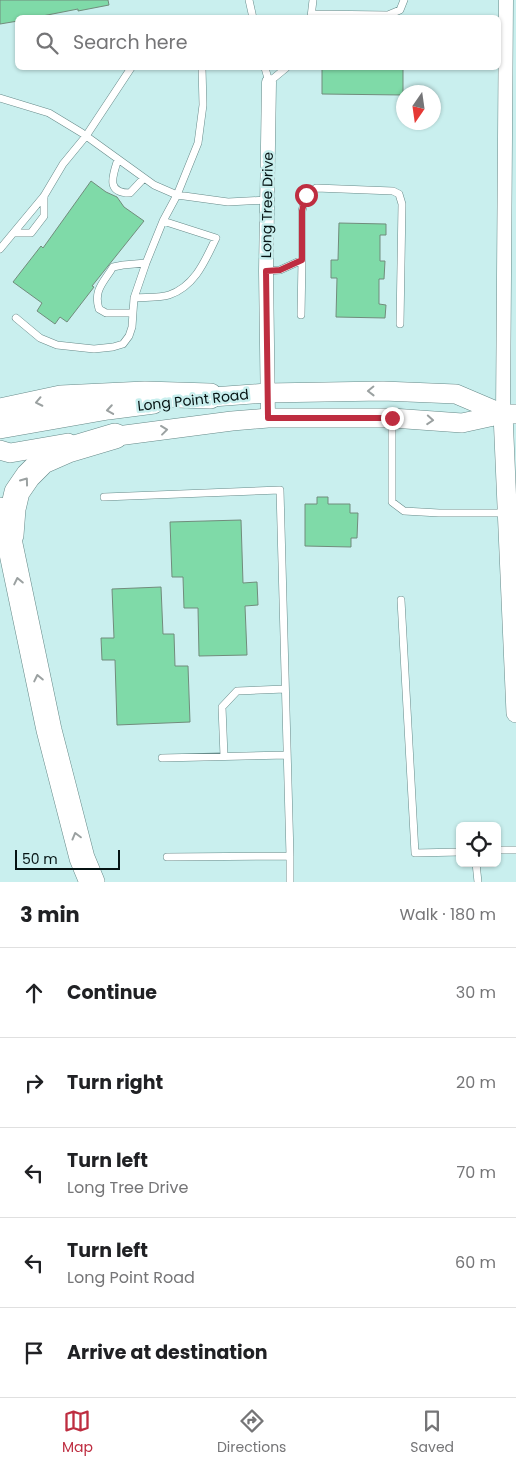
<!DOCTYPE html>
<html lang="en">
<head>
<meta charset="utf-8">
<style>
  body { margin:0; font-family:Poppins,sans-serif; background:#f6f6f6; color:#202124 }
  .controls { position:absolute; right:15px; bottom:15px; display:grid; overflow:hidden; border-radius:8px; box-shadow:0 1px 4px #0004 }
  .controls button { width:45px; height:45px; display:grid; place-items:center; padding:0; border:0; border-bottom:1px solid #e0e0e0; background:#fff; color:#202124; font:25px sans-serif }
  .compass { position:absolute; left:396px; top:85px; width:45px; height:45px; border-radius:50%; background:#fff; box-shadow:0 1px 4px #0004; rotate:193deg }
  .scale { position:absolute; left:15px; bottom:12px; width:105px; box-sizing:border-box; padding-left:5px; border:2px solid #051313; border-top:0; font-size:14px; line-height:18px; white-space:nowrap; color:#051313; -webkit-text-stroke:4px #c9efee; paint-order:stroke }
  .stop { position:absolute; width:15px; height:15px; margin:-11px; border:4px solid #be2d40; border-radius:50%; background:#fff }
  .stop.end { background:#be2d40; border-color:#fff; box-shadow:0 1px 5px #0008 }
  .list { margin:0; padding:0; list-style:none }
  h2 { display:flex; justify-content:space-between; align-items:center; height:65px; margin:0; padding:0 20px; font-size:21px }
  h2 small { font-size:16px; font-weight:400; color:#757577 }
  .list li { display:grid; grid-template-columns:32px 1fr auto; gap:15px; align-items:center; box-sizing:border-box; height:90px; padding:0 20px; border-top:1px solid #e0e0e0 }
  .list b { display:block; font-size:19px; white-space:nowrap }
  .list p { margin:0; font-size:16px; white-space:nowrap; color:#757577 }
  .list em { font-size:16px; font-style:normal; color:#757577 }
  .icon { flex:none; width:28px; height:28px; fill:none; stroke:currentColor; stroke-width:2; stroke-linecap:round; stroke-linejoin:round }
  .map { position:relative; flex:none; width:516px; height:882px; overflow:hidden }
  .search { position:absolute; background:#fff; box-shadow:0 1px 4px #0004; left:15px; right:15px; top:15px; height:55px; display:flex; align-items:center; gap:12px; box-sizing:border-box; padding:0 18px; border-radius:8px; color:#757577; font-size:19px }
  .sheet { height:515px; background:#fff }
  nav { display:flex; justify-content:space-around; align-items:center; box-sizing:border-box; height:70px; border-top:1px solid #e0e0e0; background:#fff; font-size:14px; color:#757577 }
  nav a { display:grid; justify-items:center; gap:2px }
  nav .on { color:#be2d40 }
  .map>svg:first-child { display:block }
  .building { fill:#7fdaa8; stroke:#718c7c }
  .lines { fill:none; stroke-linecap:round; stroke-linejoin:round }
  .lane-casing { stroke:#678a89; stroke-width:8 }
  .street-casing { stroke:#678a89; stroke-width:15 }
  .secondary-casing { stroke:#678a89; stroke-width:20 }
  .highway-casing { stroke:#678a89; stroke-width:26 }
  .lane { stroke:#fff; stroke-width:7 }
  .street { stroke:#fff; stroke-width:14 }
  .secondary { stroke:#fff; stroke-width:19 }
  .highway { stroke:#fff; stroke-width:25 }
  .oneway { stroke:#9ba1a1 }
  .route { stroke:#be2d40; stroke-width:6 }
  .labels { text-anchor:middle; stroke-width:5; stroke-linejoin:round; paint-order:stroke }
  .street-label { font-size:14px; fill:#051313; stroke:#c9efee }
</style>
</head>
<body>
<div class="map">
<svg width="516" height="882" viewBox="0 0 516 882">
  <rect width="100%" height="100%" fill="#c9efee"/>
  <path class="building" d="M0,0H108L109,5L78,11V9L32,18H18V21L0,24Z
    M322,68H403V95L322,94Z
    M91,181L106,192L117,197L124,207L144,221L92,286L94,287L67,322L60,317L55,324L37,311L42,303L13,282L41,246L43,248Z
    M339,223L386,224V235H380V261H385L384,279H379V304L386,305L385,318L336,317L337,278H331V260H338Z
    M317,497H328V504H350V513H358L357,538H351V547L305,546V504H317Z
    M241,520L243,583L257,582L258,605L245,606L247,655L199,656L198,608H184L183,577H172L170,522Z
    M161,587L163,634H174L175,666H188L190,722L117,725L115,660H102L101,638H114L112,589Z"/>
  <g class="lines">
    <defs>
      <path id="lane" d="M249,0L253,18
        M312,14L388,15L400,10L404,0
        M311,17L313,0
        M265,68L269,82L286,68
        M0,98L49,113L82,133L154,185L177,195L228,202L267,200
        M118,159C113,175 105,193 130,193L144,178
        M14,233H31L44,216V196
        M0,249L44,196L63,164L86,136L131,68
        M266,271L280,270L302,260V211L306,195L316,188L393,191L399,194L402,204L400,324
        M134,298C144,297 160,298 169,295C195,286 205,261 216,238L163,221
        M132,313H106L99,309C93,290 104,282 113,267L123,265L146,263
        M301,315L302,260
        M16,318L40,338L57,345L94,349L113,347L123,344L129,336L132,327L134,298L146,263L163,221L177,195L198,143L203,105L202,68
        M392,418V502L404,511L439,513H507
        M104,497L280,490L290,856L167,857
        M401,600L415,853L460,852
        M224,756L222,707L237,691L285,689
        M162,758L287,755
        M497,850H516
        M290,856V882
        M476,863L478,882"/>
      <path id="street" d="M503,414L506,0
        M268,418L266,271L269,82"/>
      <path id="secondary" d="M199,398L267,393L383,391L456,394L503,414
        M503,414L516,713
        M0,429L108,410L154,404
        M102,438L232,421L268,418H392L462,423L503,414H516
        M0,450L10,453L68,443"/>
      <path id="highway" d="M0,411L61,398L145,394L210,396
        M0,510L10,544L49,730L82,858L92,882
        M11,535L13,509L17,492L28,476L43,461L68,450L115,436"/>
    </defs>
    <use href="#lane" class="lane-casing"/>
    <use href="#street" class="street-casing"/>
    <use href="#secondary" class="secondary-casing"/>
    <use href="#highway" class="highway-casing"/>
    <use href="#lane" class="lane"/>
    <use href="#street" class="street"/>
    <use href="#secondary" class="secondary"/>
    <use href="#highway" class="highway"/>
  </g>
  <defs><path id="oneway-chevron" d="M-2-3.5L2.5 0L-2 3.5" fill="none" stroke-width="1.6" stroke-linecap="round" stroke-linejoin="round" transform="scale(1.25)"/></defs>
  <g class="oneway">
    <use href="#oneway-chevron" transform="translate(371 391) rotate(179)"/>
    <use href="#oneway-chevron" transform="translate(39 402) rotate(168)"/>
    <use href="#oneway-chevron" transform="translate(110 410) rotate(171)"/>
    <use href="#oneway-chevron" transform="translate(430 420) rotate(4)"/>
    <use href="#oneway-chevron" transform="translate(164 430) rotate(-7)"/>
    <use href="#oneway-chevron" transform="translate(25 481) rotate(-54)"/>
    <use href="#oneway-chevron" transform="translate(18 581) rotate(-102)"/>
    <use href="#oneway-chevron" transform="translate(38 678) rotate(-102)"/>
    <use href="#oneway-chevron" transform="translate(76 836) rotate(-105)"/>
  </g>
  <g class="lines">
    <path class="route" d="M306,195L302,211V260L280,270L266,271L268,418H392"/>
  </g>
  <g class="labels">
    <g class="street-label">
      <text transform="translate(267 205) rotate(-89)" y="5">Long Tree Drive</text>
      <text transform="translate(193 400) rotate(-6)" y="5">Long Point Road</text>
    </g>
  </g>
</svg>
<div class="controls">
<button><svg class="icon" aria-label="locate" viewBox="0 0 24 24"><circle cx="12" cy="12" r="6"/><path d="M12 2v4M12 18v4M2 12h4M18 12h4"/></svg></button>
</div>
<svg class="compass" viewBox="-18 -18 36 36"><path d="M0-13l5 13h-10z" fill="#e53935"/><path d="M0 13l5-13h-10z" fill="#757577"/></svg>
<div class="scale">50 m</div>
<div class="stop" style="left:306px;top:195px"></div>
<div class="stop end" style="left:392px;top:418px"></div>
<div class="search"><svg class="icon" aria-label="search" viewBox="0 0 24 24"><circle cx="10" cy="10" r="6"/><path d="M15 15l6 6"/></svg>Search here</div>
</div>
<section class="sheet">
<h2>3 min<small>Walk · 180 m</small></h2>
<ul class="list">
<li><svg class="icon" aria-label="ahead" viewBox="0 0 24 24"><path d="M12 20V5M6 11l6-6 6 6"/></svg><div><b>Continue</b></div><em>30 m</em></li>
<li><svg class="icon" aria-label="right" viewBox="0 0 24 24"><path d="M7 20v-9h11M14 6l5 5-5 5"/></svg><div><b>Turn right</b></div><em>20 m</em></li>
<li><svg class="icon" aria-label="left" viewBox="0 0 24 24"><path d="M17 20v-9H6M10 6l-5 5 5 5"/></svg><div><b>Turn left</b><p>Long Tree Drive</p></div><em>70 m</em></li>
<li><svg class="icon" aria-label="left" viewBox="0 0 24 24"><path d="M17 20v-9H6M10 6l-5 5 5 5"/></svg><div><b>Turn left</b><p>Long Point Road</p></div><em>60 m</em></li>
<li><svg class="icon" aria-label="arrive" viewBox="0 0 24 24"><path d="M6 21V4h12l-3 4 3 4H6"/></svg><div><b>Arrive at destination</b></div></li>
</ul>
</section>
<nav>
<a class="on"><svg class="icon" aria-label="map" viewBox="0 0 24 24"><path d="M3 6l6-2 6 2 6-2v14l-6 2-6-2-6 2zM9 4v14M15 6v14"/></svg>Map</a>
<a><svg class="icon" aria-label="directions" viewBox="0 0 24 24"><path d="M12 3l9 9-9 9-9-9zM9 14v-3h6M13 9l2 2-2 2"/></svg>Directions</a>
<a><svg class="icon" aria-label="saved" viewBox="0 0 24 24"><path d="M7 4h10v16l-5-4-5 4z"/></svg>Saved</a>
</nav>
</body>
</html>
